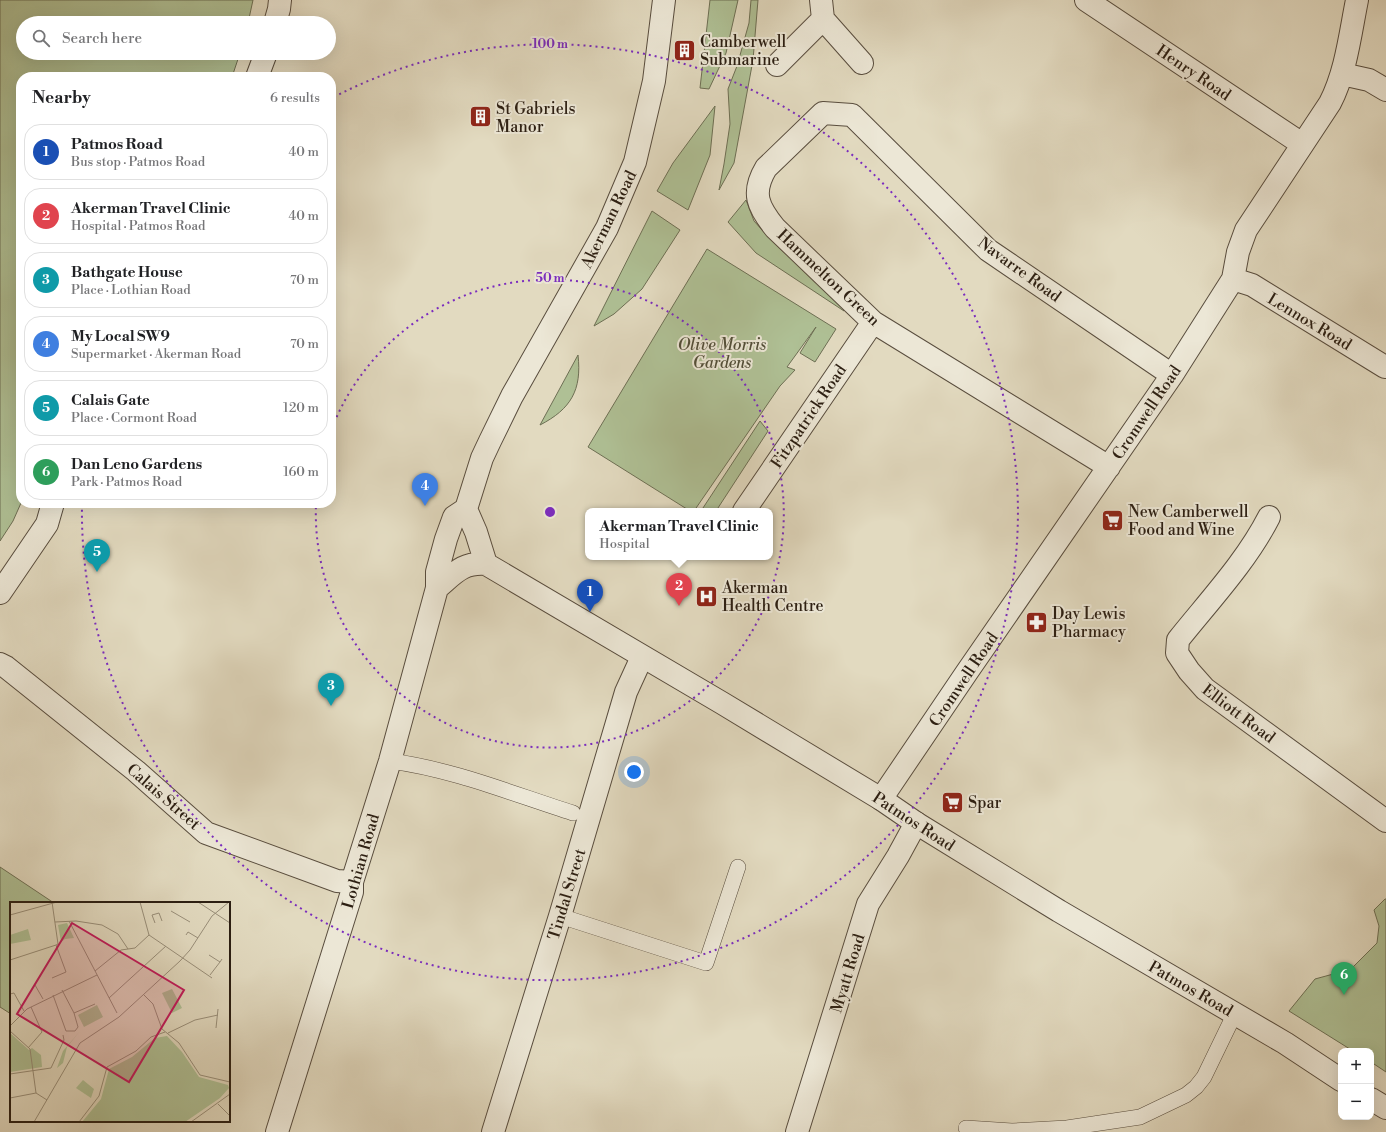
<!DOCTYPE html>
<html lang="en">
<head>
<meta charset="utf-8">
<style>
  body { margin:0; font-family:"Libre Bodoni",serif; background:#f2f2f2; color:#202124 }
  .controls { position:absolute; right:12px; bottom:12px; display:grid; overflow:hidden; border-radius:8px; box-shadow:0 4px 16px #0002 }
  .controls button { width:36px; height:36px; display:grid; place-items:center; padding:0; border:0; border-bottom:1px solid #e0e0e0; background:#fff; color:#202124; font:20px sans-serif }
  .you { position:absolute; left:634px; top:772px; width:14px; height:14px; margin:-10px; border:3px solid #fff; border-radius:50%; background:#1a73e8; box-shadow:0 0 0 6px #1a73e833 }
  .badge { display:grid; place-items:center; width:26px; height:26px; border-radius:50%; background:#0b8043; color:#fff; font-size:13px; font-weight:700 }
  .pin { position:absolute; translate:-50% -33px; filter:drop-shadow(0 1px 2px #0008) }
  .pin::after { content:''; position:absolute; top:21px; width:14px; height:12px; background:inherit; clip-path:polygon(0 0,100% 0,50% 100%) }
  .popup { position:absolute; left:585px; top:508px; width:188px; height:52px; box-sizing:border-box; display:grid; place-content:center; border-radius:8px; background:#fff; filter:drop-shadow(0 1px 3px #0005); font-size:13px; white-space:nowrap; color:#757577 }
  .popup b { font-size:15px; color:#202124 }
  .popup::after { content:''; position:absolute; left:50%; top:100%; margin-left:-8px; border:8px solid transparent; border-top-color:#fff }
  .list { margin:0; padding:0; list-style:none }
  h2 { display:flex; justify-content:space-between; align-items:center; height:52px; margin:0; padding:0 16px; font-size:17px }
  h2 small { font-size:13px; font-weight:400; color:#757577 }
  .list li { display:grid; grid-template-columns:26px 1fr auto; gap:12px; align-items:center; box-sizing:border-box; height:56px; margin:0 8px 8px; padding:0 8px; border:1px solid #e0e0e0; border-radius:16px }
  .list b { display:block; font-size:15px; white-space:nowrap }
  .list p { margin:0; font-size:13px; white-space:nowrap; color:#757577 }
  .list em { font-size:13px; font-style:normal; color:#757577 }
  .icon { flex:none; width:22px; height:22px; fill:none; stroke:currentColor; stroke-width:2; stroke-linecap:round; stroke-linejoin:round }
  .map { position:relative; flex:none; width:1386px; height:1132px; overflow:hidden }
  .search { position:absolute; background:#fff; box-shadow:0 4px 16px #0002; left:16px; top:16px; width:320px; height:44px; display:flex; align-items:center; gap:10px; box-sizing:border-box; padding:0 14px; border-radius:22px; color:#757577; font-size:15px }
  .panel { position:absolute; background:#fff; box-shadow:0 4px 16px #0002; left:16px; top:72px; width:320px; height:436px; border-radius:16px }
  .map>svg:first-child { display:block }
  .green { fill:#afc095; stroke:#6d6f54 }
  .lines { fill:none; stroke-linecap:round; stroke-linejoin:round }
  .service-casing { stroke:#594d3e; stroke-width:16 }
  .minor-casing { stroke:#594d3e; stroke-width:24 }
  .tertiary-casing { stroke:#594d3e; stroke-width:24 }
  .service { stroke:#ece7d6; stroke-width:15 }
  .minor { stroke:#ece7d6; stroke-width:22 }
  .tertiary { stroke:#ece7d6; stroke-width:22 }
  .ring { fill:none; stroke:#7b2cbf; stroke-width:2; stroke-dasharray:2 4 }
  .labels { text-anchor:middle; stroke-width:4; stroke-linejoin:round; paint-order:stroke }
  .poi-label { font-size:16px; fill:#2b1e12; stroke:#ece7d6; text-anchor:start }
  .street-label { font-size:16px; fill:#2b1e12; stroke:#ece7d6 }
  .park-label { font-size:16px; font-style:italic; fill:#534f39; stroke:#ece7d6 }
  .inset-road { fill:none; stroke:#998f7a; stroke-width:1 }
  .view { fill:#c2185b; fill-opacity:0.15; stroke:#c2185b; stroke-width:2 }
  .inset-edge { fill:none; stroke:#2b1e12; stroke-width:2 }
  .centre { fill:#7b2cbf; stroke:#ece7d6; stroke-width:2 }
  .ring-label { font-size:12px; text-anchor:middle; font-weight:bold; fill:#7b2cbf; stroke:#ece7d6; stroke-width:4; stroke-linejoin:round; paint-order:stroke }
</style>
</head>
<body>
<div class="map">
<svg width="1386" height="1132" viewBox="0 0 1386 1132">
  <rect width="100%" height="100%" fill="#e2dac0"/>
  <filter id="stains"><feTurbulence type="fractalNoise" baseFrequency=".005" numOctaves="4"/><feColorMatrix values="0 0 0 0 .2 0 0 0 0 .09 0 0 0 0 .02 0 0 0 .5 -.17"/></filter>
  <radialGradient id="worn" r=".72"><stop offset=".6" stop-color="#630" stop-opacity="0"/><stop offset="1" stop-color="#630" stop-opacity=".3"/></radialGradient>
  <path class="green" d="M0,0H253L248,23H23V53H240L232,77H21V503L13,521L0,541Z
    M710,0H738L726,53L709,89L700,88Z
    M751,0H758L753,60L734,163L719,190L724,164L730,124L728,89L737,66L749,23Z
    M715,106L710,155L688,210L657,191L673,163Z
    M746,200L754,221L772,241L842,306L844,311L756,253L728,222Z
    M652,211L680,230L642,289L614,314L594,326Z
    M707,249L836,329L815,362L800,353L816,327L787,367L795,370L780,386L694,511H690L588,447Z
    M578,355C582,390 571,409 540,425Z
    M760,421L768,431L716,511H701Z
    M0,867L54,903H11V1014L0,1007Z
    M1385,899H1386V1072L1371,1062V1051H1353L1289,1011L1315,979L1337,973L1349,971L1377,943L1379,926L1374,910Z"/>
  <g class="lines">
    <defs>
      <path id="service" d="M390,761C452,769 513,794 573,813
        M560,916L706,963L738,867
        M966,1128L1012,1131L1067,1128L1140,1117L1186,1095L1196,1087L1204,1077L1235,1013"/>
      <path id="minor" d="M821,0L823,19L862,63
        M1086,0L1302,144
        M275,23L279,9L280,0
        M777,65L823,19
        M1342,74L1369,80L1386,90
        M257,77L266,53
        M1233,279L1252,285L1385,367
        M1109,467L873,322L775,228C758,207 751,193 766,168L823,113L852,115L988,250L1172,375
        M744,511L873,322
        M1269,517C1246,562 1209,601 1178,640L1177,653L1189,671L1205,689L1386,821
        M0,593L47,524L53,503
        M0,664L6,667L136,771L206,833L337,881L352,882
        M881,799L967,672L1172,375L1233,279L1238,252L1246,230L1330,103C1346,72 1350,35 1357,0
        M493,1132L560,916L626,692L642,657
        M797,1132L868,904L898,856L916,823"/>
      <path id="tertiary" d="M466,509L482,458L490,441L512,396L607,228L635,162L654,81L664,0
        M466,509L476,532L486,564
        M437,588C454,574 462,562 486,564L722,703L881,799L916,823L1059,911L1285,1043L1341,1080
        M1371,1099L1386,1108
        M277,1132L352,892V882L390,761L437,588V572L446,539L454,517L466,509"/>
    </defs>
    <use href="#service" class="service-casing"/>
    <use href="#minor" class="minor-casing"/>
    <use href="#tertiary" class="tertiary-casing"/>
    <use href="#service" class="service"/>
    <use href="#minor" class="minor"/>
    <use href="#tertiary" class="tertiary"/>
  </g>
  <g class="ring">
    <path d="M332 428A234 234 0 1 1 316 504"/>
    <path d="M334 97A468 468 0 1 1 82 504"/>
  </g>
  <defs>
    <symbol id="building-square" viewBox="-11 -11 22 22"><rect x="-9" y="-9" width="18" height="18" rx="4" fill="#8f2418" stroke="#ece7d6"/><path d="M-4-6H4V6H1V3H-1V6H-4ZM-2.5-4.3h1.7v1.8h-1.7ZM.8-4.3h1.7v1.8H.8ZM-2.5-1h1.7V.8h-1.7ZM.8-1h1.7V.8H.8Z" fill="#fff"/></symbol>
    <symbol id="supermarket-square" viewBox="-11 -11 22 22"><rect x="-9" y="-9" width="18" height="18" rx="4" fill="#8f2418" stroke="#ece7d6"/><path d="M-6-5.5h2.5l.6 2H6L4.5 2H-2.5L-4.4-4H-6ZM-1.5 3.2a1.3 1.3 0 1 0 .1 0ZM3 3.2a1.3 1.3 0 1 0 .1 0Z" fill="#fff"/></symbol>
    <symbol id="hospital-square" viewBox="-11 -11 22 22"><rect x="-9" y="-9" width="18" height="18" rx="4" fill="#8f2418" stroke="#ece7d6"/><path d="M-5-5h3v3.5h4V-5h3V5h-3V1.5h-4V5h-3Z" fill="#fff"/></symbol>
    <symbol id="pharmacy-square" viewBox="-11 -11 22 22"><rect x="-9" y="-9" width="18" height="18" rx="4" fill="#8f2418" stroke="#ece7d6"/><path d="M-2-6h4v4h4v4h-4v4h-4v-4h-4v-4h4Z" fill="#fff"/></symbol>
  </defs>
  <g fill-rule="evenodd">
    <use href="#building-square" x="672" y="38" width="25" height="25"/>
    <use href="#building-square" x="468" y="104" width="25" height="25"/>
    <use href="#supermarket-square" x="1100" y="508" width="25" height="25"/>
    <use href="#hospital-square" x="694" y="584" width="25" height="25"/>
    <use href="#pharmacy-square" x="1024" y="610" width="25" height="25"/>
    <use href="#supermarket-square" x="940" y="790" width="25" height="25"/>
  </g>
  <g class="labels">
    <g class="poi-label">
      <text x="700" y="47">Camberwell<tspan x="700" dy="18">Submarine</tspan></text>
      <text x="496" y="114">St Gabriels<tspan x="496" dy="18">Manor</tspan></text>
      <text x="1128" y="517">New Camberwell<tspan x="1128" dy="18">Food and Wine</tspan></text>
      <text x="722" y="593">Akerman<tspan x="722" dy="18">Health Centre</tspan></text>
      <text x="1052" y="619">Day Lewis<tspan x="1052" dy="18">Pharmacy</tspan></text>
      <text x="968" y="808">Spar</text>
    </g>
    <g class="street-label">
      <text transform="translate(1194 72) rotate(34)" y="6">Henry Road</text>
      <text transform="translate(608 219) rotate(-64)" y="6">Akerman Road</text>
      <text transform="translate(1020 269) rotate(36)" y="6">Navarre Road</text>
      <text transform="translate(829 277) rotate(43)" y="6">Hammelton Green</text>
      <text transform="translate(1310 321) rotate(31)" y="6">Lennox Road</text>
      <text transform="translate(1146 412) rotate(-56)" y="6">Cromwell Road</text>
      <text transform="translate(808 416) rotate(-56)" y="6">Fitzpatrick Road</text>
      <text transform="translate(963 679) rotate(-56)" y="6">Cromwell Road</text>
      <text transform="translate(1239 713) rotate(37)" y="6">Elliott Road</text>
      <text transform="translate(164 796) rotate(41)" y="6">Calais Street</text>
      <text transform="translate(914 821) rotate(33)" y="6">Patmos Road</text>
      <text transform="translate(360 861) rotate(-74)" y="6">Lothian Road</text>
      <text transform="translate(566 894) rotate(-73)" y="6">Tindal Street</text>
      <text transform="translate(847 973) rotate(-73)" y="6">Myatt Road</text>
      <text transform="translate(1191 988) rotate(30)" y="6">Patmos Road</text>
    </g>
    <g class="park-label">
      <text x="722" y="350">Olive Morris<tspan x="722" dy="18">Gardens</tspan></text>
    </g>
  </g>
  <g transform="translate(10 902)">
    <rect width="220" height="220" fill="#e2dac0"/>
    <path d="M57,21L64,36L55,37L51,40L48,23ZM18,27L21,38L0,42V33ZM162,87L172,106L162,111L152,91ZM87,103L93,115L74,125L68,113ZM70,129L57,145L53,161L47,166L53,149ZM0,131L19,148L22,146L31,153L32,165L0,170ZM157,134L172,150L189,175L218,183L219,186L210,196L175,220H72L91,197L99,167L122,155L145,136ZM73,178L84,187L81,196L66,186Z" fill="#afc095"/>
    <path class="inset-road" d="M42,0L48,42L46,43L56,70L42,76M130,0L139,33L202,76M188,0L220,21M161,9L180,20M0,13L47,0M59,19L107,111M45,20L66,19L92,23L108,32L118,47M145,21L142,13L149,11L152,19M176,33L178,30L188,36M199,53L210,60L212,57M0,58L46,43M85,69L111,48L125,46L139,33M200,73L210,60M25,83L33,97M0,92L4,91L14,109M133,92L143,102L152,127L169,141L190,173L220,180M43,93L56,129H65L68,125L64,111L52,88M99,96L156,44M64,111L85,102M0,124L17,107L87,73M206,126L208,107M0,129L20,147L26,191M158,131L185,118L208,113M18,146L32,130L21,105M0,172L41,166L54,138L53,133M0,196L26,191L37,198M208,202L220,214M24,220L70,141L109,115L170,59L180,48L202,14L219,0M69,220L89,194L97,165L126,149L141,135L155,130M181,220L220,192"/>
    <path class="view" d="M62,21L174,88L119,180L7,112Z"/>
    <rect width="220" height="220" class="inset-edge"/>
  </g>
  <circle cx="550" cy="512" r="6" class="centre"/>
  <g class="ring-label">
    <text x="550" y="48">100 m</text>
    <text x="550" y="282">50 m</text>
  </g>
  <rect width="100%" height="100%" filter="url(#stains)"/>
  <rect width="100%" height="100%" fill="url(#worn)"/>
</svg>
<div class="controls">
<button>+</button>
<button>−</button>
</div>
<div class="you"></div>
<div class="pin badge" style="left:590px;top:612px;background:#1a4fb4">1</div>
<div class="pin badge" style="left:679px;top:606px;background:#e0444e">2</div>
<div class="popup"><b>Akerman Travel Clinic</b>Hospital</div>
<div class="pin badge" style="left:331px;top:706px;background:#0f9aa8">3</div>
<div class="pin badge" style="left:425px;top:506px;background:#3f7fe0">4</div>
<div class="pin badge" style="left:97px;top:572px;background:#0f9aa8">5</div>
<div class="pin badge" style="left:1344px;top:995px;background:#2e9e5b">6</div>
<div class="search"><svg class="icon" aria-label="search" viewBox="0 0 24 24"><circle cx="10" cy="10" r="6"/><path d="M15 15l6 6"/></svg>Search here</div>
<section class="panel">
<h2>Nearby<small>6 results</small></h2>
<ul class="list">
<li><span class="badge" style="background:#1a4fb4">1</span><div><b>Patmos Road</b><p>Bus stop · Patmos Road</p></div><em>40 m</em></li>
<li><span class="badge" style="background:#e0444e">2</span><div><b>Akerman Travel Clinic</b><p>Hospital · Patmos Road</p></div><em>40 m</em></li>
<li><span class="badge" style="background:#0f9aa8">3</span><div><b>Bathgate House</b><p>Place · Lothian Road</p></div><em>70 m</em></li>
<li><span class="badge" style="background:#3f7fe0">4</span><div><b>My Local SW9</b><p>Supermarket · Akerman Road</p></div><em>70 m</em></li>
<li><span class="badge" style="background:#0f9aa8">5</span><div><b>Calais Gate</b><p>Place · Cormont Road</p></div><em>120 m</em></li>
<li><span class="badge" style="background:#2e9e5b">6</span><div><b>Dan Leno Gardens</b><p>Park · Patmos Road</p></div><em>160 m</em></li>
</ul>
</section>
</div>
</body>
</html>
